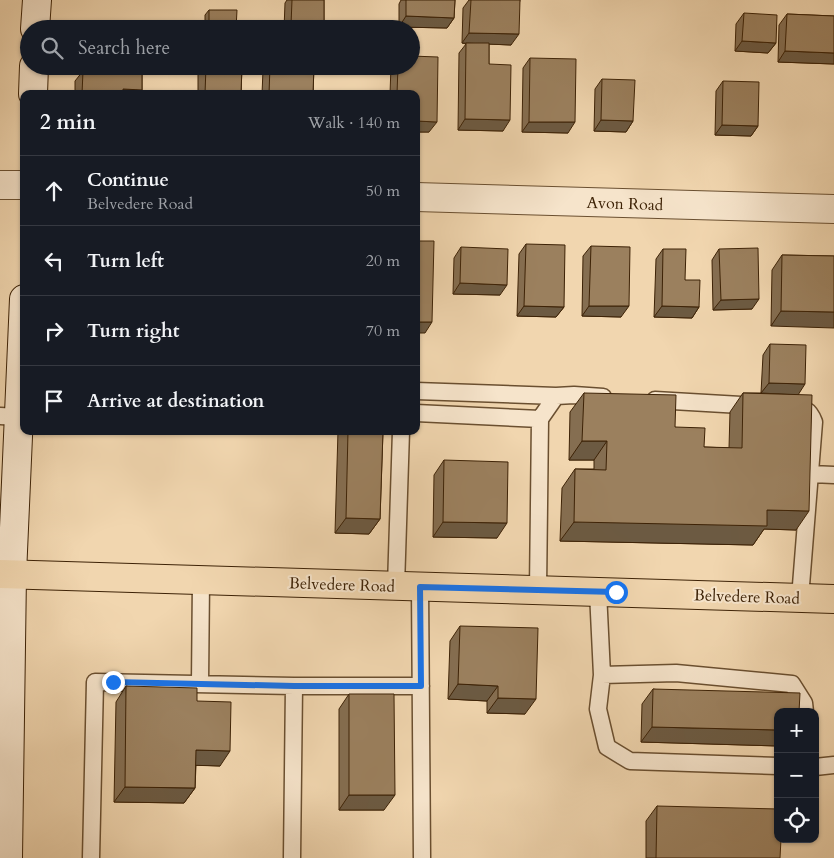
<!DOCTYPE html>
<html lang="en">
<head>
<meta charset="utf-8">
<style>
  body { margin:0; font-family:Cardo,serif; background:#20242c; color:#f1f3f6 }
  .controls { position:absolute; right:15px; bottom:15px; display:grid; overflow:hidden; border-radius:10px; box-shadow:0 1px 4px #0004 }
  .controls button { width:45px; height:45px; display:grid; place-items:center; padding:0; border:0; border-bottom:1px solid #363941; background:#171b24; color:#f1f3f6; font:25px sans-serif }
  .stop { position:absolute; width:15px; height:15px; margin:-11px; border:4px solid #1a73e8; border-radius:50%; background:#fff }
  .stop.end { background:#1a73e8; border-color:#fff; box-shadow:0 1px 5px #0008 }
  .list { margin:0; padding:0; list-style:none }
  h2 { display:flex; justify-content:space-between; align-items:center; height:65px; margin:0; padding:0 20px; font-size:21px }
  h2 small { font-size:16px; font-weight:400; color:#9ea1a6 }
  .list li { display:grid; grid-template-columns:32px 1fr auto; gap:15px; align-items:center; box-sizing:border-box; height:70px; padding:0 20px; border-top:1px solid #363941 }
  .list b { display:block; font-size:19px; white-space:nowrap }
  .list p { margin:0; font-size:16px; white-space:nowrap; color:#9ea1a6 }
  .list em { font-size:16px; font-style:normal; color:#9ea1a6 }
  .icon { flex:none; width:28px; height:28px; fill:none; stroke:currentColor; stroke-width:2; stroke-linecap:round; stroke-linejoin:round }
  .map { position:relative; flex:none; width:834px; height:858px; overflow:hidden }
  .search { position:absolute; background:#171b24; box-shadow:0 1px 4px #0004; left:20px; top:20px; width:400px; height:55px; display:flex; align-items:center; gap:12px; box-sizing:border-box; padding:0 18px; border-radius:28px; color:#9ea1a6; font-size:19px }
  .panel { position:absolute; background:#171b24; box-shadow:0 1px 4px #0004; left:20px; top:90px; width:400px; height:345px; border-radius:10px }
  .map>svg:first-child { display:block }
  .lines { fill:none; stroke-linecap:round; stroke-linejoin:round }
  .lane-casing { stroke:#6a4f30; stroke-width:19 }
  .street-casing { stroke:#6a4f30; stroke-width:30 }
  .secondary-casing { stroke:#3d2206; stroke-width:30 }
  .primary-casing { stroke:#3d2206; stroke-width:30 }
  .lane { stroke:#f6e4cb; stroke-width:16 }
  .street { stroke:#f6e4cb; stroke-width:28 }
  .secondary { stroke:#f6e4cb; stroke-width:28 }
  .primary { stroke:#f1d6af; stroke-width:28 }
  .wall { fill:#856e51; stroke:#3d2206 }
  .shaded-wall { fill:#6c5a42; stroke:#3d2206 }
  .building { fill:#9b805e; stroke:#3d2206 }
  .route { stroke:#1a73e8; stroke-width:6 }
  .labels { text-anchor:middle; stroke-width:4; stroke-linejoin:round; paint-order:stroke }
  .street-label { font-size:16px; fill:#3d2206; stroke:#f6e4cb }
</style>
</head>
<body>
<div class="map">
<svg width="834" height="858" viewBox="0 0 834 858">
  <rect width="100%" height="100%" fill="#f1d6af"/>
  <filter id="stains"><feTurbulence type="fractalNoise" baseFrequency=".004" numOctaves="4"/><feColorMatrix values="0 0 0 0 .2 0 0 0 0 .09 0 0 0 0 .02 0 0 0 .5 -.17"/></filter>
  <radialGradient id="worn" r=".72"><stop offset=".6" stop-color="#630" stop-opacity="0"/><stop offset="1" stop-color="#630" stop-opacity=".3"/></radialGradient>
  <g class="lines">
    <defs>
      <path id="lane" d="M416,391L556,396
        M655,400L758,406
        M792,409C806,409 809,409 814,422L800,598
        M416,413L540,419L538,590
        M0,416L19,417
        M540,419L556,396L574,395L603,397
        M811,474L834,475
        M396,586L401,431
        M420,587L422,858
        M598,592L602,675L598,709L607,747L630,761L778,766
        M602,675L676,673L792,684L804,703L805,712
        M200,683L201,580
        M815,767L834,765
        M91,858L95,682L294,686H421
        M292,858L294,686"/>
      <path id="street" d="M0,185H24
        M416,197L834,209"/>
      <path id="secondary" d="M35,29L37,0
        M33,94L34,66
        M8,858L12,574L24,299"/>
      <path id="primary" d="M0,574L834,599"/>
    </defs>
    <use href="#lane" class="lane-casing"/>
    <use href="#street" class="street-casing"/>
    <use href="#secondary" class="secondary-casing"/>
    <use href="#primary" class="primary-casing"/>
    <use href="#lane" class="lane"/>
    <use href="#street" class="street"/>
    <use href="#secondary" class="secondary"/>
    <use href="#primary" class="primary"/>
  </g>
  <path class="wall" d="M287,0H324V26L322,29H284L285,3Z
    M401,0H455L454,18L447,28L399,27V4Z
    M469,0H520L511,45L489,44V64L503,131L458,130L459,53L466,44L462,43L463,8Z
    M209,10L236,29H205V15Z
    M744,13L776,43L768,53L735,51L736,24Z
    M787,14L834,16V64L778,62L779,25Z
    M530,58L568,133L522,132L523,68Z
    M118,66H142V90L139,94H75V81L83,71L114,72Z
    M202,66H242L241,94H198V72Z
    M266,66H314L313,94H262L263,70Z
    M391,66H411L429,132H416V94H390Z
    M602,79L633,121L626,132L594,131L595,89Z
    M723,81L758,126L751,136L715,135L716,91Z
    M526,244L564,307L556,317L517,316L519,254Z
    M591,246L621,317L582,316L583,256Z
    M461,247L500,295L453,294L454,258Z
    M663,249L685,280L699,307L692,318L654,317L656,259Z
    M719,249L752,309L713,310L712,260Z
    M782,255L834,256L771,326L772,270Z
    M770,344L798,395L796,530L764,529L753,545L560,541L562,488L575,469H594V460H569L570,412L584,393L675,427L704,447L729,448L730,412L743,393H761L763,355Z
    M338,431H383L380,519L369,534L335,533Z
    M444,460L497,538L433,537L434,475Z
    M460,626L525,714L487,713V701L448,699L450,641Z
    M126,686L197,701L220,766L196,765L195,788L184,803L114,802L116,702Z
    M653,689L778,712V746L641,742L642,704Z
    M349,694L384,810H339V709Z
    M657,806L780,858H646V821Z"/>
  <path class="shaded-wall" d="M406,16L454,18L447,28L399,27Z
    M291,25L324,26L322,29H289Z
    M469,33L519,34L511,45L462,43Z
    M742,41L776,43L768,53L735,51Z
    M785,51L834,53V64L778,62Z
    M123,89L142,90L139,94H120Z
    M465,119L510,120L503,131L458,130Z
    M601,120L633,121L626,132L594,131Z
    M416,121L437,122L429,132H416Z
    M529,122H575L568,133L522,132Z
    M722,125L758,126L751,136L715,135Z
    M460,283L507,285L500,295L453,294Z
    M759,299L752,309L713,310L721,300Z
    M524,306L564,307L556,317L517,316Z
    M589,306H629L621,317L582,316Z
    M662,306L699,307L692,318L654,317Z
    M781,311L834,312V328L771,326Z
    M416,322H432L425,333H416Z
    M769,383L805,384L798,395L761,393Z
    M582,441H607L594,460H569Z
    M767,510L809,511L796,530L764,529L753,545L560,541L574,522Z
    M346,518L380,519L369,534L335,533Z
    M443,522L507,523L497,538L433,537Z
    M458,684L498,686L487,701L448,699Z
    M498,698L536,699L525,714L487,713Z
    M652,727L778,730V746L641,742Z
    M196,750L230,751L220,766L185,765Z
    M125,787L195,788L184,803L114,802Z
    M349,795H395L384,810H339Z"/>
  <path class="building" d="M292,0H324V26L291,25Z
    M406,0H455L454,18L406,16Z
    M471,0H520L519,34L469,33Z
    M209,10H237L236,29H209Z
    M744,13L777,15L776,43L742,41Z
    M787,14L834,16V53L785,51Z
    M466,43H489V64L511,65L510,120L465,119Z
    M411,56L438,57L437,122L416,121V94H397L398,66H411Z
    M530,58L576,59L575,122H529Z
    M120,66H142V90L123,89V94H82L83,71L120,72Z
    M206,66H242L241,94H205Z
    M270,66H314L313,94H269Z
    M602,79L635,80L633,121L601,120Z
    M723,81L759,82L758,126L722,125Z
    M416,241H434L432,322H416Z
    M526,244L565,245L564,307L524,306Z
    M591,246L630,247L629,306H589Z
    M461,247L508,249L507,285L460,283Z
    M758,248L759,299L721,300L719,249Z
    M663,249H686L685,280H700L699,307L662,306Z
    M782,255L834,256V312L781,311Z
    M770,344L806,345L805,384L769,383Z
    M584,393L676,395L675,427L705,428L704,447L742,448L743,393L812,395L809,511L767,510V526L574,522L575,469L606,470L607,441H582Z
    M348,431H383L380,519L346,518Z
    M444,460L508,462L507,523L443,522Z
    M460,626L538,628L536,699L498,698V686L458,684Z
    M126,686L197,688V701L231,702L230,751L196,750L195,788L125,787Z
    M653,689L800,693L799,712H778V730L652,727Z
    M349,694H394L395,795H349Z
    M657,806L778,809V839H781L780,858H656Z"/>
  <g class="lines">
    <path class="route" d="M113,682L294,686H421L420,587L616,592"/>
  </g>
  <g class="labels">
    <g class="street-label">
      <text transform="translate(625 203) rotate(2)" y="6">Avon Road</text>
      <text transform="translate(342 584) rotate(2)" y="6">Belvedere Road</text>
      <text transform="translate(747 596) rotate(2)" y="6">Belvedere Road</text>
    </g>
  </g>
  <rect width="100%" height="100%" filter="url(#stains)"/>
  <rect width="100%" height="100%" fill="url(#worn)"/>
</svg>
<div class="controls">
<button>+</button>
<button>−</button>
<button><svg class="icon" aria-label="locate" viewBox="0 0 24 24"><circle cx="12" cy="12" r="6"/><path d="M12 2v4M12 18v4M2 12h4M18 12h4"/></svg></button>
</div>
<div class="stop" style="left:616px;top:592px"></div>
<div class="stop end" style="left:113px;top:682px"></div>
<div class="search"><svg class="icon" aria-label="search" viewBox="0 0 24 24"><circle cx="10" cy="10" r="6"/><path d="M15 15l6 6"/></svg>Search here</div>
<section class="panel">
<h2>2 min<small>Walk · 140 m</small></h2>
<ul class="list">
<li><svg class="icon" aria-label="ahead" viewBox="0 0 24 24"><path d="M12 20V5M6 11l6-6 6 6"/></svg><div><b>Continue</b><p>Belvedere Road</p></div><em>50 m</em></li>
<li><svg class="icon" aria-label="left" viewBox="0 0 24 24"><path d="M17 20v-9H6M10 6l-5 5 5 5"/></svg><div><b>Turn left</b></div><em>20 m</em></li>
<li><svg class="icon" aria-label="right" viewBox="0 0 24 24"><path d="M7 20v-9h11M14 6l5 5-5 5"/></svg><div><b>Turn right</b></div><em>70 m</em></li>
<li><svg class="icon" aria-label="arrive" viewBox="0 0 24 24"><path d="M6 21V4h12l-3 4 3 4H6"/></svg><div><b>Arrive at destination</b></div></li>
</ul>
</section>
</div>
</body>
</html>
